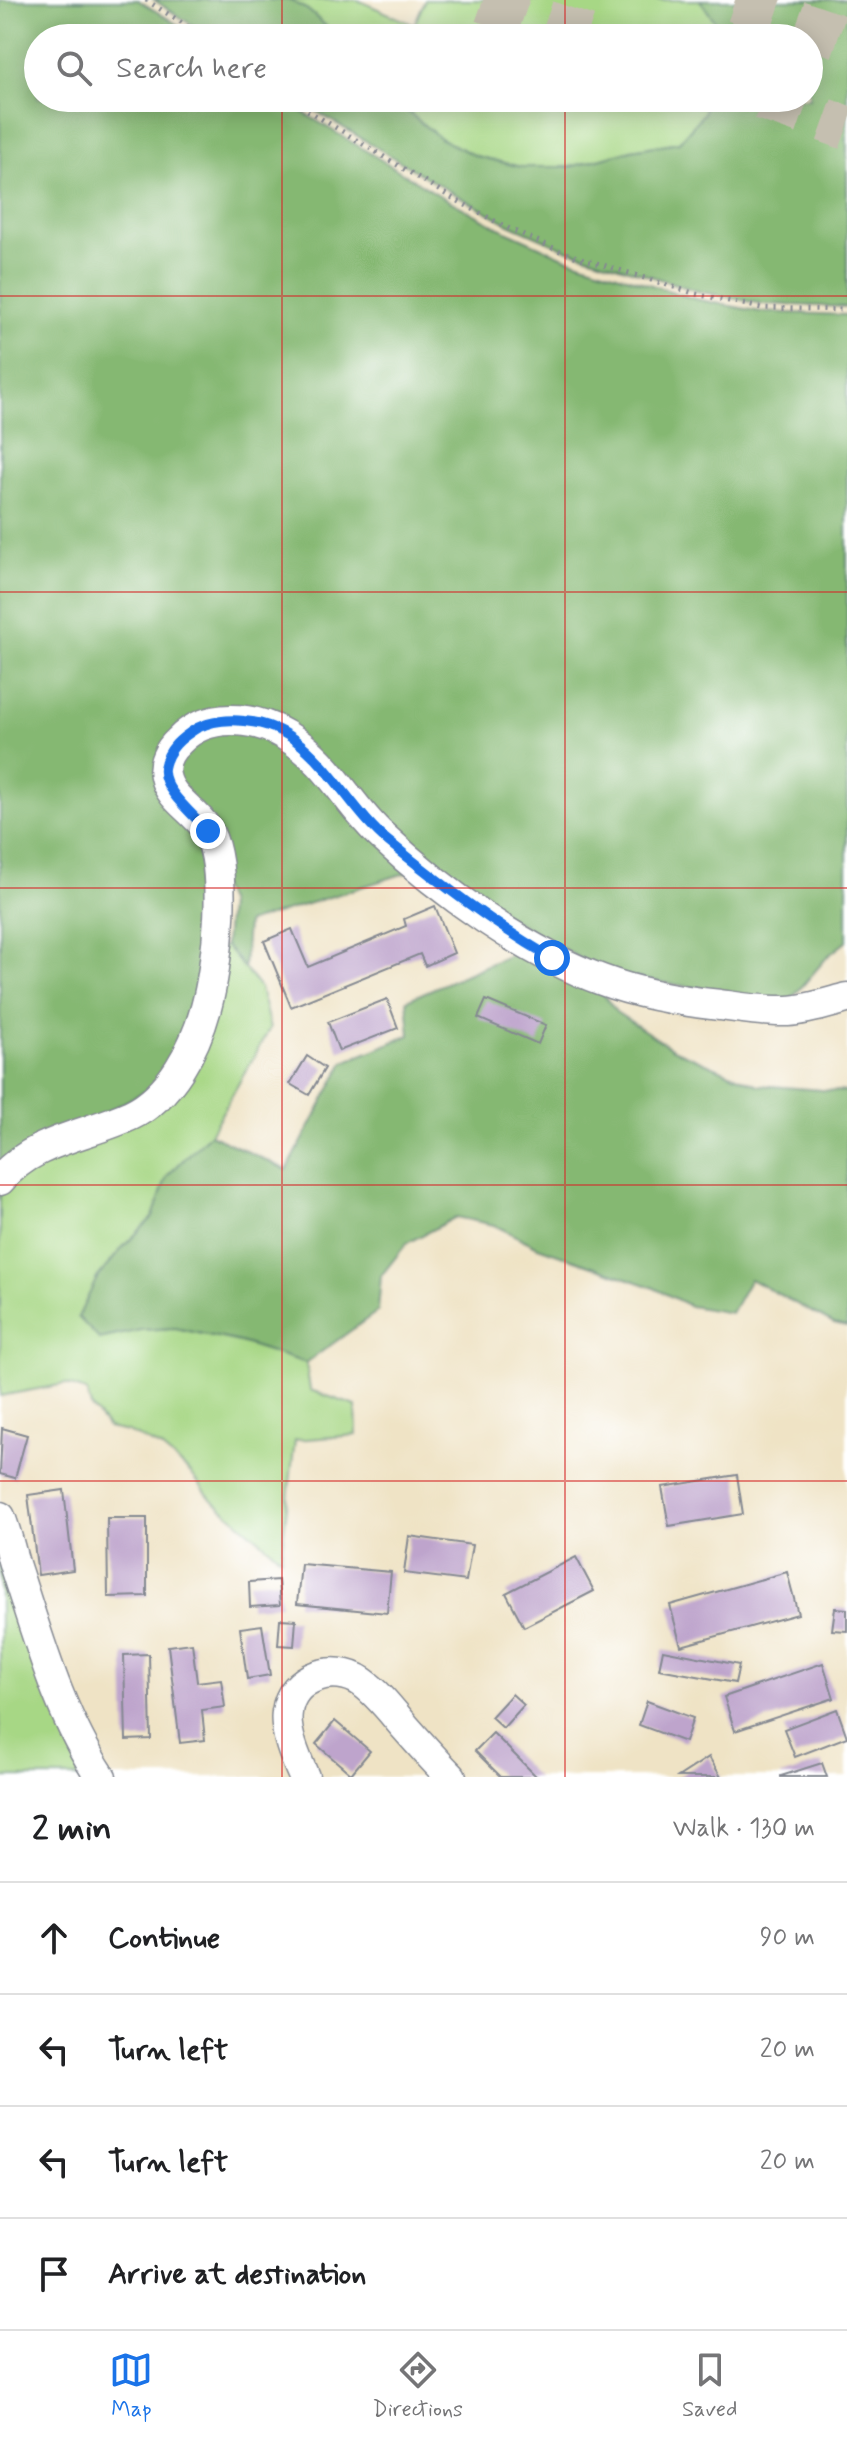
<!DOCTYPE html>
<html lang="en">
<head>
<meta charset="utf-8">
<style>
  body { margin:0; font-family:Mynerve,sans-serif; background:#f6f6f6; color:#202124 }
  .stop { position:absolute; width:24px; height:24px; margin:-18px; border:6px solid #1a73e8; border-radius:50%; background:#fff }
  .stop.end { background:#1a73e8; border-color:#fff; box-shadow:0 2px 8px #0008 }
  .list { margin:0; padding:0; list-style:none }
  h2 { display:flex; justify-content:space-between; align-items:center; height:104px; margin:0; padding:0 32px; font-size:34px }
  h2 small { font-size:26px; font-weight:400; color:#757577 }
  .list li { display:grid; grid-template-columns:52px 1fr auto; gap:24px; align-items:center; box-sizing:border-box; height:112px; padding:0 32px; border-top:2px solid #e0e0e0 }
  .list b { display:block; font-size:30px; white-space:nowrap }
  .list em { font-size:26px; font-style:normal; color:#757577 }
  .icon { flex:none; width:44px; height:44px; fill:none; stroke:currentColor; stroke-width:2; stroke-linecap:round; stroke-linejoin:round }
  .map { position:relative; flex:none; width:847px; height:1777px; overflow:hidden }
  .search { position:absolute; background:#fff; box-shadow:0 4px 20px #0003; left:24px; right:24px; top:24px; height:88px; display:flex; align-items:center; gap:20px; box-sizing:border-box; padding:0 28px; border-radius:44px; color:#757577; font-size:30px }
  .sheet { height:552px; background:#fff }
  nav { display:flex; justify-content:space-around; align-items:center; box-sizing:border-box; height:112px; border-top:2px solid #e0e0e0; background:#fff; font-size:22px; color:#757577 }
  nav a { display:grid; justify-items:center; gap:4px }
  nav .on { color:#1a73e8 }
  .map>svg:first-child { display:block }
  .green { fill:#a7d785; stroke:#618372; stroke-width:2 }
  .forest { fill:#85b872; stroke:#507468; stroke-width:2 }
  .building { fill:#bea4cc }
  .lines { fill:none; stroke-linecap:round; stroke-linejoin:round }
  .highway-tunnel { stroke:#c5bfb0; stroke-width:44; stroke-dasharray:44 22; stroke-linecap:butt }
  .minor-casing { stroke:#858992; stroke-width:33 }
  .path { stroke:#858992; stroke-width:5; stroke-dasharray:2 6; stroke-linecap:butt }
  .minor { stroke:#fff; stroke-width:30 }
  .route { stroke:#1a73e8; stroke-width:10 }
  .grid { fill:none; stroke:#d62828; stroke-width:2; stroke-opacity:0.55 }
</style>
</head>
<body>
<div class="map">
<svg width="847" height="1777" viewBox="0 0 847 1777">
  <rect width="100%" height="100%" fill="#fff"/>
  <filter id="ink" filterUnits="userSpaceOnUse"><feTurbulence type="fractalNoise" baseFrequency=".0125" numOctaves="2"/><feDisplacementMap in="SourceGraphic" scale="16" xChannelSelector="R" yChannelSelector="G"/><feConvolveMatrix kernelMatrix="1 2 1 2 8 2 1 2 1" color-interpolation-filters="sRGB"/></filter>
  <filter id="wash" filterUnits="userSpaceOnUse"><feTurbulence type="fractalNoise" baseFrequency=".006" numOctaves="4" result="noise"/><feDisplacementMap in="SourceGraphic" scale="32" xChannelSelector="R" yChannelSelector="G"/><feGaussianBlur stdDeviation="1.8" result="paint"/><feColorMatrix in="noise" values="0 0 0 0 0 0 0 0 0 0 0 0 0 0 0 0 0 1.4 0 .05"/><feComposite in="paint" operator="in"/></filter>
  <g filter="url(#wash)">
    <rect width="100%" height="100%" fill="#efe3c5"/>
    <path class="green" d="M289,0H358L414,25L425,0H700L727,38H339L308,10Z
      M391,98H705V113L679,142L631,150L570,167H521L476,156L441,139Z
      M225,945L260,988L270,1028L210,1134L167,1176L153,1217L124,1246L97,1278L99,1339L141,1330L175,1328L240,1342L306,1363L310,1390L356,1406L357,1435L295,1440L281,1558L212,1500L190,1472L160,1447L128,1432L108,1428L92,1409L86,1391L65,1384L0,1396V1195Z
      M0,1541L92,1777H0Z"/>
    <path class="forest" d="M0,0H138L199,38H38V98H279L444,198L506,231L564,257L695,299L761,312L847,315V941L828,956L788,1003L605,973L458,888L262,715L160,751L201,834L210,869L199,1005L157,1085L0,1169Z
      M154,0H289L308,10L339,38H212Z
      M700,0H847V307L762,304L697,291L566,249L509,224L449,191L294,98H391L441,139L476,156L521,167H570L631,150L679,142L704,113L705,98H809V38H727Z
      M230,728L281,742L412,871L247,923L244,968L225,945L228,904L177,785L175,758L186,745Z
      M521,950L599,988L616,1012L673,1049L758,1085L847,1092V1327L834,1324L750,1279L731,1313L690,1306L652,1287L538,1247L494,1225L456,1217L407,1243L381,1276L378,1311L306,1363L240,1342L175,1328L141,1330L99,1339L78,1317L97,1278L124,1246L153,1217L167,1176L210,1134L287,1170L344,1062L410,1035L407,1000Z"/>
    <g id="blocks">
      <path class="building" d="M435,906L454,953L425,966L420,954L291,1007L264,941L292,929L308,967L406,926L404,919Z
        M387,999L398,1028L339,1051L328,1022Z
        M486,1000L546,1025L538,1044L478,1018Z
        M307,1056L325,1068L309,1095L290,1084Z
        M2,1428L27,1435L15,1478L0,1474Z
        M737,1475L743,1514L669,1526L662,1487Z
        M64,1490L73,1570L38,1575L28,1495Z
        M107,1518H147V1596L108,1597Z
        M409,1536L472,1545L466,1581L404,1573Z
        M576,1557L594,1591L524,1627L506,1593Z
        M301,1564L391,1572L387,1613L297,1604Z
        M787,1572L798,1614L681,1646L670,1605Z
        M278,1580L280,1605L250,1607L249,1582Z
        M835,1608L847,1609V1631L832,1630Z
        M280,1619L296,1620L294,1646L278,1645Z
        M262,1625L270,1675L247,1679L240,1628Z
        M192,1643L197,1682L221,1679L225,1707L202,1710L205,1740L180,1743L168,1646Z
        M663,1650L739,1665L735,1683L659,1669Z
        M149,1654L151,1739L126,1740L124,1655Z
        M823,1663L834,1698L735,1731L724,1697Z
        M512,1694L524,1705L503,1728L491,1717Z
        M647,1701L693,1718L685,1742L639,1725Z
        M837,1709L847,1737L795,1757L784,1729Z
        M335,1721L370,1751L351,1774L316,1744Z
        M493,1733L537,1777H501L475,1751Z
        M709,1757L721,1777H678Z
        M822,1763L827,1777H781V1776Z"/>
    </g>
  </g>
  <g filter="url(#ink)">
    <use href="#blocks" fill-opacity="0" stroke="#858992" stroke-width="2"/>
    <g class="lines">
      <path class="highway-tunnel" d="M483,0L591,38
        M735,0L847,39
        M762,98L847,128"/>
      <defs>
        <path id="minor" d="M0,1180C33,1140 85,1136 131,1115C171,1096 195,1048 206,1008C217,968 230,864 206,828C194,810 169,798 165,776C162,763 169,750 179,741C206,712 254,716 285,735C331,762 346,803 382,836C440,891 527,953 602,980C639,994 681,1001 720,1005C742,1008 766,1012 788,1011C807,1010 828,1003 847,998
          M0,1517C7,1534 10,1552 16,1570C39,1640 60,1716 101,1777
          M304,1777C296,1759 284,1732 287,1712C291,1676 335,1663 362,1682C379,1694 392,1712 405,1727C420,1744 435,1761 451,1777"/>
      </defs>
      <use href="#minor" class="minor-casing"/>
      <path class="path" d="M146,0L206,38
        M287,98L447,195L508,228L565,253L696,294L761,308L847,310"/>
      <use href="#minor" class="minor"/>
    </g>
  </g>
  <g class="lines" filter="url(#ink)">
    <path class="route" d="M208,831C194,815 161,789 164,768C168,748 181,738 197,728C211,721 229,719 244,721C315,726 341,803 389,842C441,884 493,924 552,958"/>
  </g>
  <path class="grid" d="M282,0V38M565,0V38M282,98V1777M565,98V1777M0,296H847M0,592H847M0,888H847M0,1185H847M0,1481H847"/>
</svg>
<div class="stop" style="left:552px;top:958px"></div>
<div class="stop end" style="left:208px;top:831px"></div>
<div class="search"><svg class="icon" aria-label="search" viewBox="0 0 24 24"><circle cx="10" cy="10" r="6"/><path d="M15 15l6 6"/></svg>Search here</div>
</div>
<section class="sheet">
<h2>2 min<small>Walk · 130 m</small></h2>
<ul class="list">
<li><svg class="icon" aria-label="ahead" viewBox="0 0 24 24"><path d="M12 20V5M6 11l6-6 6 6"/></svg><div><b>Continue</b></div><em>90 m</em></li>
<li><svg class="icon" aria-label="left" viewBox="0 0 24 24"><path d="M17 20v-9H6M10 6l-5 5 5 5"/></svg><div><b>Turn left</b></div><em>20 m</em></li>
<li><svg class="icon" aria-label="left" viewBox="0 0 24 24"><path d="M17 20v-9H6M10 6l-5 5 5 5"/></svg><div><b>Turn left</b></div><em>20 m</em></li>
<li><svg class="icon" aria-label="arrive" viewBox="0 0 24 24"><path d="M6 21V4h12l-3 4 3 4H6"/></svg><div><b>Arrive at destination</b></div></li>
</ul>
</section>
<nav>
<a class="on"><svg class="icon" aria-label="map" viewBox="0 0 24 24"><path d="M3 6l6-2 6 2 6-2v14l-6 2-6-2-6 2zM9 4v14M15 6v14"/></svg>Map</a>
<a><svg class="icon" aria-label="directions" viewBox="0 0 24 24"><path d="M12 3l9 9-9 9-9-9zM9 14v-3h6M13 9l2 2-2 2"/></svg>Directions</a>
<a><svg class="icon" aria-label="saved" viewBox="0 0 24 24"><path d="M7 4h10v16l-5-4-5 4z"/></svg>Saved</a>
</nav>
</body>
</html>
